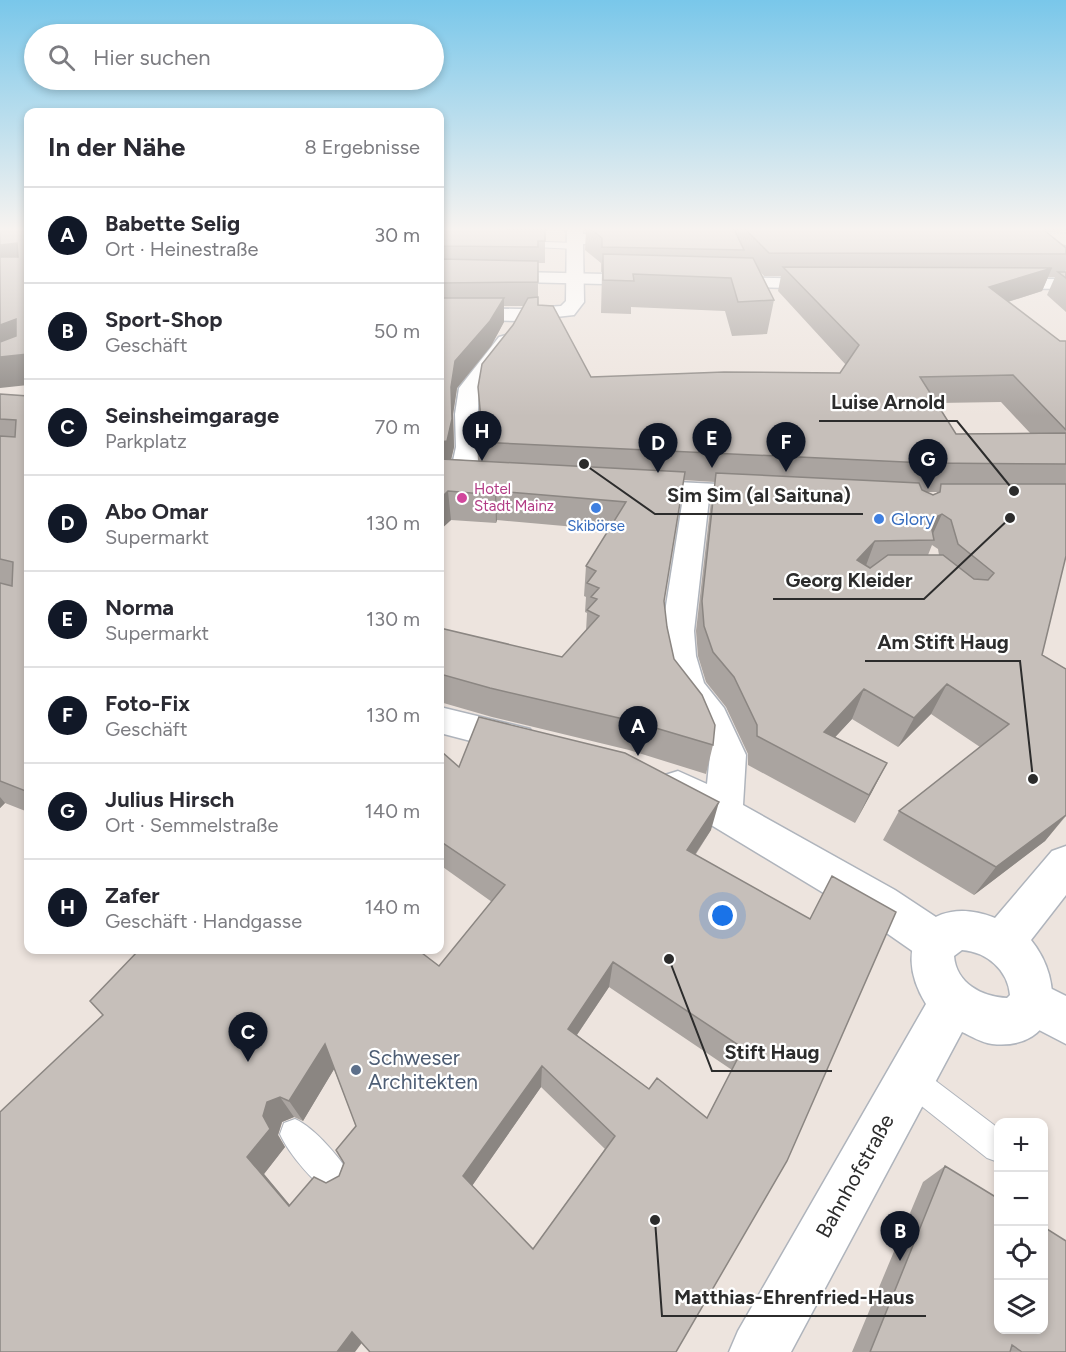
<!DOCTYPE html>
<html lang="de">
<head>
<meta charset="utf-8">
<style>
  body { margin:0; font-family:Figtree,sans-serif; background:#f2f2f3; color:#2b2b33 }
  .controls { position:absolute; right:18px; bottom:18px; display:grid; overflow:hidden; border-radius:12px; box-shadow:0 3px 9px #0003 }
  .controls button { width:54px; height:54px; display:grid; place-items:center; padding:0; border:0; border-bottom:2px solid #e1e1e2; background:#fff; color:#2b2b33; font:30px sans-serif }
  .you { position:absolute; left:723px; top:916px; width:21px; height:21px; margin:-15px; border:4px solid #fff; border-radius:50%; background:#1a73e8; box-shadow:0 0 0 9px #1a73e833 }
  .badge { display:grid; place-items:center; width:39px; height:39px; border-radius:50%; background:#111827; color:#fff; font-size:20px; font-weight:700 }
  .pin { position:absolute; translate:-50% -50px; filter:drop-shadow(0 2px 3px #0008) }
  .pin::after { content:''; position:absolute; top:32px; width:21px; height:18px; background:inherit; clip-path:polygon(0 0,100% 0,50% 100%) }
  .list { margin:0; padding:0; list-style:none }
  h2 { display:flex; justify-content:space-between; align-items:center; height:78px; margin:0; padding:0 24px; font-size:26px }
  h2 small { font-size:20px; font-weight:400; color:#7c7c81 }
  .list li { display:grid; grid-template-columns:39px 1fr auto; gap:18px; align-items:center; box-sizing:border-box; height:96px; padding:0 24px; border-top:2px solid #e1e1e2 }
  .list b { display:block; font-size:22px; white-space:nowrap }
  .list p { margin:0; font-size:20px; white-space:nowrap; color:#7c7c81 }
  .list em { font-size:20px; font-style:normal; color:#7c7c81 }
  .icon { flex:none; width:33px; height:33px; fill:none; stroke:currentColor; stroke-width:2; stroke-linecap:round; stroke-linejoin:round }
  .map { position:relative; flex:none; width:1066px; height:1352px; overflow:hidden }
  .search { position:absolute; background:#fff; box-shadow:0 3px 9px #0003; left:24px; top:24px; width:420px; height:66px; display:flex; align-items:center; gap:15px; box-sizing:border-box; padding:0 21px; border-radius:33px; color:#7c7c81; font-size:22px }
  .panel { position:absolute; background:#fff; box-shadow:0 3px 9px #0003; left:24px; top:108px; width:420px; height:846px; border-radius:12px }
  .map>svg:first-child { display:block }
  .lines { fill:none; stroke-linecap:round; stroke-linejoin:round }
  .service-casing { stroke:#afb4bc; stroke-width:2 }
  .minor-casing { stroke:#afb4bc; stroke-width:3 }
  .tertiary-casing { stroke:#afb4bc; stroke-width:3 }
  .path { stroke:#c4c4c4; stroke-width:2; stroke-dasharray:2 1.5; stroke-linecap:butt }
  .service { fill:#fff; fill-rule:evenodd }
  .minor { fill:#fff; fill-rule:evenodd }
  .tertiary { fill:#fff; fill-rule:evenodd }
  .wall { fill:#aaa4a0; fill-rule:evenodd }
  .shaded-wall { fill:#8b8682 }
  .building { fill:#c6bfba; stroke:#8b8682; stroke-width:1.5; fill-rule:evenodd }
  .hotel-dot { fill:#d1479c; stroke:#fff; stroke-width:2 }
  .shop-dot { fill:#3f7fe0; stroke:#fff; stroke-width:2 }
  .service-dot { fill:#5c6f8a; stroke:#fff; stroke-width:2 }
  .labels { text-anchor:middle; stroke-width:4.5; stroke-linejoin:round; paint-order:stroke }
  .far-hotel-label { font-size:15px; fill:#b23c85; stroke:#fff; text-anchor:start }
  .far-shop-label { font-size:15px; fill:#366cbe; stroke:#fff }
  .shop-label { font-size:18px; fill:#366cbe; stroke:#fff; text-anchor:start }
  .near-service-label { font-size:21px; fill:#4e5e75; stroke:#fff; text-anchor:start }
  .near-street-label { font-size:21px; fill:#2c2c2c; stroke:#fff }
  .leader { fill:none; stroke:#2c2c2c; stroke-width:2 }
  .callout-dot { fill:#2c2c2c; stroke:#fff; stroke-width:2 }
  .callout-label { font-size:20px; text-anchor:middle; font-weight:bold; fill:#2c2c2c; stroke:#fff; stroke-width:4.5; stroke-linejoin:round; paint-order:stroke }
</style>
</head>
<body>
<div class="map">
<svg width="1066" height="1352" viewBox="0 0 1066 1352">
  <rect width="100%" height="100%" fill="#ede4de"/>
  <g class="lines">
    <defs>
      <path id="service" d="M518,241L575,243L580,246L575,249L515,246V242Z
        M910,1065L920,1069L998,1128V1162L987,1158L900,1089L896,1079L900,1069Z
        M295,1119C314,1127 345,1162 353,1181L348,1192L337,1197C318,1189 288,1153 280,1134L284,1123Z"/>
      <path id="minor" d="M567,227H583V234L630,233L638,238L630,243L583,244L584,302L574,315L520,321L440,319V308L520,309L561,306L566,301Z
        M506,335L513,337L516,341C507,354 484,377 480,391C473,420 489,458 471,484L462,487L453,484L449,479L456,447L455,414L459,388L499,337Z
        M636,480L758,486L767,489L771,494L767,499L758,502L709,499L694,631L696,656L704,683L724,708L746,755L743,805L895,890L951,927L958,942L951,957L936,963L921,957L865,918L665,797L659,786L665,775L678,771L707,784L710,755L697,723L671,687L664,656L662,631L683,498L627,493L623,488L627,483Z
        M440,707L530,729L535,739L530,749L517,753L440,733Z
        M1032,979L1066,996V1044L1016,1018L1009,1002L1016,986Z"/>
      <path id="tertiary" d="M440,270L647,275L656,280L647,285L440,280Z
        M720,277L824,279L833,284L824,289L714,286L711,282L714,278Z
        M1002,279H1066V289L996,288L993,284Z
        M1066,846V895L1031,940C1066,983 1060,1051 992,1044C982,1043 971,1036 962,1032L791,1352H729L738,1331L926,1004C888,943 930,892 995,918L1052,851ZM962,950C987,952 1008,970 1010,995L1007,998C982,997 956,983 954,956Z"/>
    </defs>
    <use href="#service" class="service-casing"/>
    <use href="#minor" class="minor-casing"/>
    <use href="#tertiary" class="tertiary-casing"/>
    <path class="path" d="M1043,233H1066"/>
    <use href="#service" class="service"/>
    <use href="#minor" class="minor"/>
    <use href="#tertiary" class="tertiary"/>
  </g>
  <path class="wall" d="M440,227H545V263H538V305L591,377L840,373L846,365L778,291L781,276H764L759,270L774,300L767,334L732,336L725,311L631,307V314L601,313L602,272H601V263L585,250L586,232L584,227H1066V231L1046,232L1060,244L1066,245V270L1065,272H1066V312L1047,295L1055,277H1048L1042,291L1008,302L1060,341H1066V556L1042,655L1066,669V816L1045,841L974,895L883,840L899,811L980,747L931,714L898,747L852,719L835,737L887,763L855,823L748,765V754L726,707L706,682L698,656L696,631L711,501L715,482L683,480L664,602L667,627L674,659L713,745L706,774L629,750L492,717L440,702V628L562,657L586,631L587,613L585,612L586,597L584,596L586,566L609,530L497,520L496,523L451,520L440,530ZM504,306H524L478,387L480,423L477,442L478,461L451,459L454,447L453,414L457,388L491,346L504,322ZM1001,402L1030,433L956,434L937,403ZM926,492H937V494L933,495ZM932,545L938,549L939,555H928Z
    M559,227H566L565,232Z
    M0,394L28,396V812L5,803L0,808Z
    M440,755L459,767L711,830L696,854L787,1161L370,1352L103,1015L439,966L492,902L440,865ZM609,987L732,1070L707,1118L649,1089L577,1035ZM334,1069L356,1126L339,1176L290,1205L264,1174L285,1147L278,1135L282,1122L294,1117L303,1121ZM541,1087L605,1149L533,1249L472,1186Z
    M945,1166L1066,1352H852L923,1182Z"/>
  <path class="shaded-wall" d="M17,243L28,269L0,271V245Z
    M1052,268L1042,291L979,311L989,287Z
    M504,298V322L491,346L457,388L453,414L454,447L449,469L440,471V442L455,361Z
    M16,319L28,354V385L0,388V325Z
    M448,491L451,520L440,530V499Z
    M496,491L497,520L496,523L495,495Z
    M942,514L930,540V520Z
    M875,541L864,571L857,560Z
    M947,684L931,714L898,747L914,718Z
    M864,689L852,719L813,761L824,732Z
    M887,763L872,792L855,823L869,795Z
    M0,797L5,803L0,808Z
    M719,802L711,830L680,877L687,850Z
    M1066,815L1045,841L974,895L996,867Z
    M613,962L609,987L566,1051L568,1029Z
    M325,1044L336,1066L303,1121L289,1101Z
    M542,1066L541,1087L467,1193L463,1176Z
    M280,1097L294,1117L282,1122L278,1135L285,1147L264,1174L303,1221L289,1206L247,1157L267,1102Z
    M352,1332L364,1340L355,1352H337Z"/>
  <path class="building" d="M0,227H28V354L0,357V342L16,336V319L0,325V257H18L17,243L0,245Z
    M588,227H733L744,250L602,247V238Z
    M743,227H1040L1066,248V254L769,253Z
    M440,228L545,229V241H538V247L440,246Z
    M603,254L753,258L774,300L738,302L731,278L633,274L634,281L603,280Z
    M440,259L538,261V282L440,283Z
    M783,267L1052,268L989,287L1060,341H1066V430L1013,375L920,377L956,434L1066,433V464L926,463L477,442L481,419L478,387L482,364L513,325L528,298L538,297V305L553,306L591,377L724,372L840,373L859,345Z
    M1058,272H1066V278Z
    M440,298H504L490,321L455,361L451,387L452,419L447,441L440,442Z
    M0,394L28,396V792L0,781V583L12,586L13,562L0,559V436L15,437L16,420L0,419Z
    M440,459L685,472L664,601L667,627L674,659L702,695L715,725L713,745L632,721L490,688L440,674V628L562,657L599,616L587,610L597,599L591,597L599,588L587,583L596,571L586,566L626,502L496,491L495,495L448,491L440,499Z
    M716,473L919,483L922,490L933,495L940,492L941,484H1066V556L1042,655L1066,669V815L996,867L899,811L1009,724L947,684L914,718L864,689L824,732L887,763L869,795L757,736V725L734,677L713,652L704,626L702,601ZM942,514L951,520L958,544L994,573L988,580L974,579L943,555H888L870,568L857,560L875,541L934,540L930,520Z
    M479,717L625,753L719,802L687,850L810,919L832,876L896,912L787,1161L676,1352H370L352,1332L337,1352H0V1112L103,1015L90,1001L139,950H418L439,966L505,885L440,841V755L443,753L459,767ZM613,962L743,1048L707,1118L657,1078L649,1089L568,1029ZM325,1044L356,1126L336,1150L344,1163L339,1176L326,1183L314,1177L289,1206L247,1157L270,1129L263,1116L267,1102L280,1097L289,1101ZM542,1066L615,1136L533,1249L463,1176Z
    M945,1166L999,1199V1329H1044V1227L1066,1241V1352H1022L1012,1345L1010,1352H870Z"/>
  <linearGradient id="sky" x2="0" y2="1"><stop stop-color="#79c7ea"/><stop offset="0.55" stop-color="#f7f3f0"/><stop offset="1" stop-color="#f7f3f0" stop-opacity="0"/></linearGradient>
  <rect width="1066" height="416" fill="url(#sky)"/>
  <circle class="hotel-dot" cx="462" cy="498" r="6"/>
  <g class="shop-dot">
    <circle cx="596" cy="508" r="6"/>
    <circle cx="879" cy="519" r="6"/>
  </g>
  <circle class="service-dot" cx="356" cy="1070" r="6"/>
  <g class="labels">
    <g class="far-hotel-label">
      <text x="474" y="494">Hotel<tspan x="474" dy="17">Stadt Mainz</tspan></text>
    </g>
    <g class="far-shop-label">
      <text x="596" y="531">Skibörse</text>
    </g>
    <g class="shop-label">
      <text x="891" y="525">Glory</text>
    </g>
    <g class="near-service-label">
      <text x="368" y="1065">Schweser<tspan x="368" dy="24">Architekten</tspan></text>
    </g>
    <g class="near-street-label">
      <text transform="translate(855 1176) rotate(-61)" y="7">Bahnhofstraße</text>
    </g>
  </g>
  <path class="leader" d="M1014 491L957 421H819M584 464L655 514H863M1010 518L924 599H773M1033 779L1020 661H865M669 959L712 1071H832M655 1220L662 1316H926"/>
  <g class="callout-dot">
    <circle cx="1014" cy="491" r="6"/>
    <circle cx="584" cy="464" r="6"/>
    <circle cx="1010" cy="518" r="6"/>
    <circle cx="1033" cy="779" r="6"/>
    <circle cx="669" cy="959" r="6"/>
    <circle cx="655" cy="1220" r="6"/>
  </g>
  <g class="callout-label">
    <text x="888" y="409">Luise Arnold</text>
    <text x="759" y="502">Sim Sim (al Saituna)</text>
    <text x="849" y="587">Georg Kleider</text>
    <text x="943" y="649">Am Stift Haug</text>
    <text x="772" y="1059">Stift Haug</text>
    <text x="794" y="1304">Matthias-Ehrenfried-Haus</text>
  </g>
</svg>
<div class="controls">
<button>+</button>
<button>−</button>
<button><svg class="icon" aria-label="locate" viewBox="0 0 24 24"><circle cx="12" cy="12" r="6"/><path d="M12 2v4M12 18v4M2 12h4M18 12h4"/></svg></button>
<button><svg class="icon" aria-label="layers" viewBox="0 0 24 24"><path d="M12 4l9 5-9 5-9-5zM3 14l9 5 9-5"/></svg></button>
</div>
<div class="you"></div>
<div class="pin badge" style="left:638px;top:756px">A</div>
<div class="pin badge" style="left:900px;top:1261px">B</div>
<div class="pin badge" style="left:248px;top:1062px">C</div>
<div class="pin badge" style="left:658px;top:473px">D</div>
<div class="pin badge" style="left:712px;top:468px">E</div>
<div class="pin badge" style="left:786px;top:472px">F</div>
<div class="pin badge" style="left:928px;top:489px">G</div>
<div class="pin badge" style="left:482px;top:461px">H</div>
<div class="search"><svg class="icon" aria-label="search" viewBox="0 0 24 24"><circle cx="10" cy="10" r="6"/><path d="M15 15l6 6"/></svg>Hier suchen</div>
<section class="panel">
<h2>In der Nähe<small>8 Ergebnisse</small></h2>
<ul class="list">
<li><span class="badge">A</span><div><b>Babette Selig</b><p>Ort · Heinestraße</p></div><em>30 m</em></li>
<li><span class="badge">B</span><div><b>Sport-Shop</b><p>Geschäft</p></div><em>50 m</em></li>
<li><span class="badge">C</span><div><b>Seinsheimgarage</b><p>Parkplatz</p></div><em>70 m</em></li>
<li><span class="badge">D</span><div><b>Abo Omar</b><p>Supermarkt</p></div><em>130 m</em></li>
<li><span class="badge">E</span><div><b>Norma</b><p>Supermarkt</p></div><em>130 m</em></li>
<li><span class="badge">F</span><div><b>Foto-Fix</b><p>Geschäft</p></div><em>130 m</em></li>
<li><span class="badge">G</span><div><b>Julius Hirsch</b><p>Ort · Semmelstraße</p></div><em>140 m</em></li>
<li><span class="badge">H</span><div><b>Zafer</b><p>Geschäft · Handgasse</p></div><em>140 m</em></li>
</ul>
</section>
</div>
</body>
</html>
